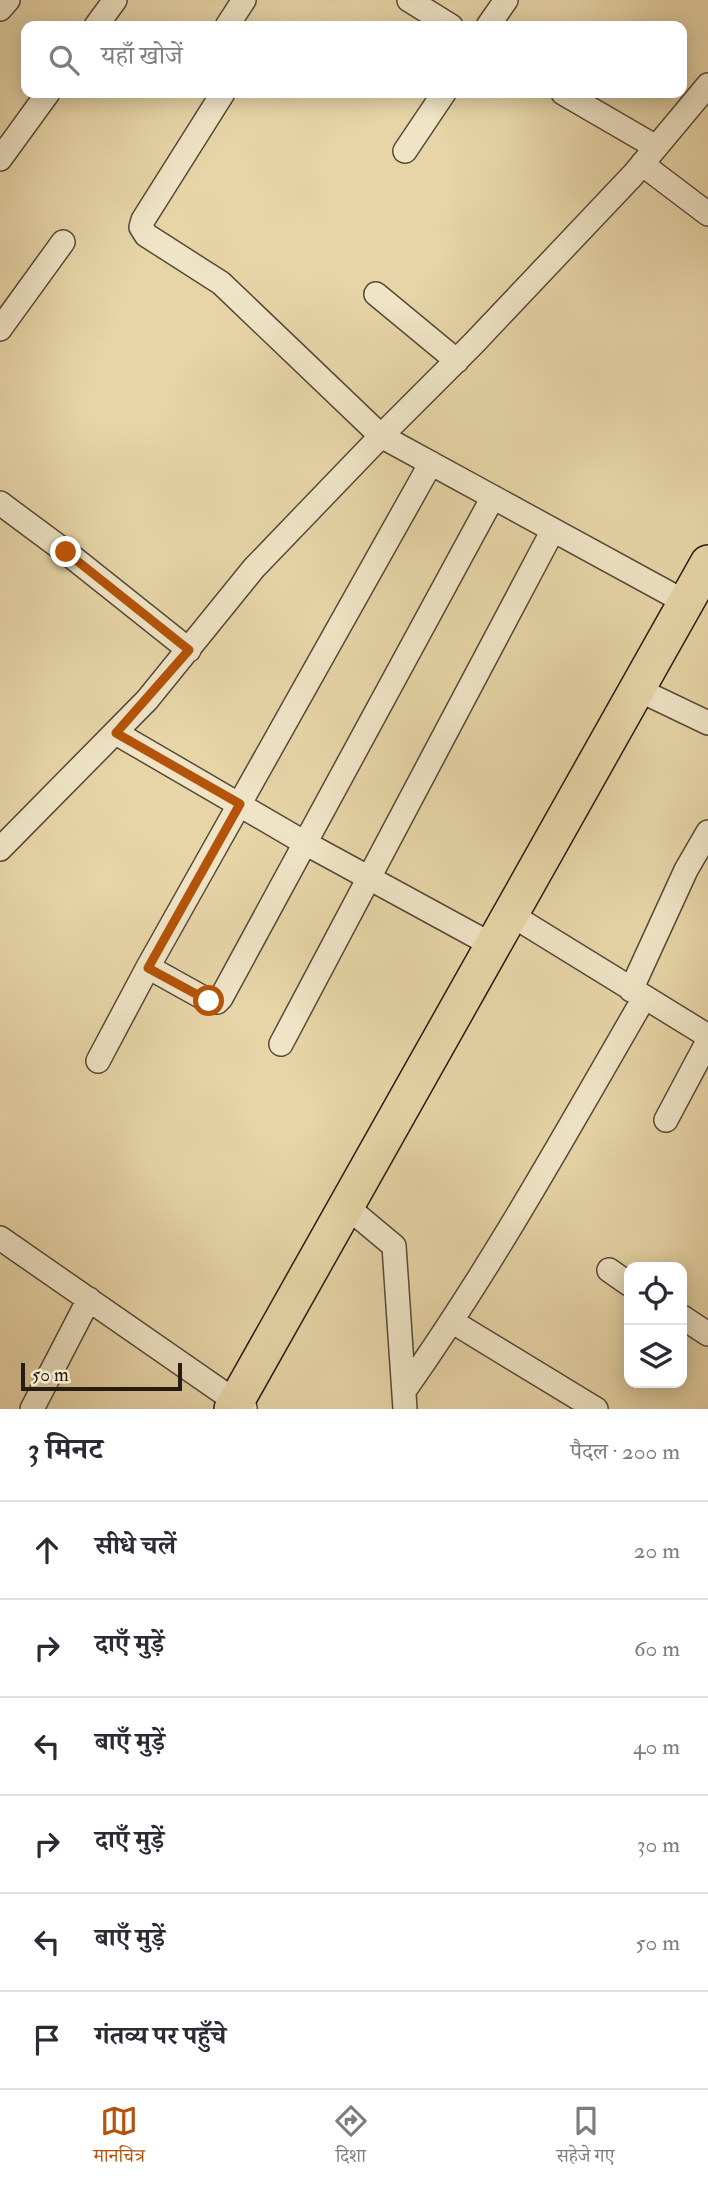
<!DOCTYPE html>
<html lang="hi">
<head>
<meta charset="utf-8">
<style>
  body { margin:0; font-family:"IM FELL Double Pica","Noto Serif Devanagari",serif; background:#f7f7f7; color:#2b2b33 }
  .controls { position:absolute; right:21px; bottom:21px; display:grid; overflow:hidden; border-radius:14px; box-shadow:0 4px 18px #0003 }
  .controls button { width:63px; height:63px; display:grid; place-items:center; padding:0; border:0; border-bottom:2px solid #e1e1e2; background:#fff; color:#2b2b33; font:35px sans-serif }
  .scale { position:absolute; left:21px; bottom:18px; width:161px; box-sizing:border-box; padding-left:7px; border:4px solid #261c13; border-top:0; font-size:19px; line-height:24px; white-space:nowrap; color:#261c13; -webkit-text-stroke:5px #efe4c6; paint-order:stroke }
  .stop { position:absolute; width:21px; height:21px; margin:-16px; border:5px solid #b45309; border-radius:50%; background:#fff }
  .stop.end { background:#b45309; border-color:#fff; box-shadow:0 2px 7px #0008 }
  .list { margin:0; padding:0; list-style:none }
  h2 { display:flex; justify-content:space-between; align-items:center; height:91px; margin:0; padding:0 28px; font-size:30px }
  h2 small { font-size:23px; font-weight:400; color:#7c7c81 }
  .list li { display:grid; grid-template-columns:46px 1fr auto; gap:21px; align-items:center; box-sizing:border-box; height:98px; padding:0 28px; border-top:2px solid #e1e1e2 }
  .list b { display:block; font-size:26px; white-space:nowrap }
  .list em { font-size:23px; font-style:normal; color:#7c7c81 }
  .icon { flex:none; width:38px; height:38px; fill:none; stroke:currentColor; stroke-width:2; stroke-linecap:round; stroke-linejoin:round }
  .map { position:relative; flex:none; width:708px; height:1409px; overflow:hidden }
  .search { position:absolute; background:#fff; box-shadow:0 4px 18px #0003; left:21px; right:21px; top:21px; height:77px; display:flex; align-items:center; gap:18px; box-sizing:border-box; padding:0 24px; border-radius:14px; color:#7c7c81; font-size:26px }
  .sheet { height:679px; background:#fff }
  nav { display:flex; justify-content:space-around; align-items:center; box-sizing:border-box; height:98px; border-top:2px solid #e1e1e2; background:#fff; font-size:19px; color:#7c7c81 }
  nav a { display:grid; justify-items:center; gap:4px }
  nav .on { color:#b45309 }
  .map>svg:first-child { display:block }
  .lines { fill:none; stroke-linecap:round; stroke-linejoin:round }
  .minor-casing { stroke:#564a38; stroke-width:26 }
  .highway-casing { stroke:#261c13; stroke-width:38 }
  .minor { stroke:#efe4c6; stroke-width:23 }
  .highway { stroke:#e7d5a7; stroke-width:35 }
  .route { stroke:#b45309; stroke-width:9 }
</style>
</head>
<body>
<div class="map">
<svg width="708" height="1409" viewBox="0 0 708 1409">
  <rect width="100%" height="100%" fill="#e7d5a7"/>
  <filter id="stains"><feTurbulence type="fractalNoise" baseFrequency=".00286" numOctaves="4"/><feColorMatrix values="0 0 0 0 .2 0 0 0 0 .09 0 0 0 0 .02 0 0 0 .5 -.17"/></filter>
  <radialGradient id="worn" r=".72"><stop offset=".6" stop-color="#630" stop-opacity="0"/><stop offset="1" stop-color="#630" stop-opacity=".3"/></radialGradient>
  <g class="lines">
    <defs>
      <path id="minor" d="M409,0L451,26
        M0,9L8,0
        M96,26L115,0
        M227,26L244,0
        M488,26L506,0
        M223,93L143,220L141,227L146,235L221,283L381,436L685,602
        M563,93L656,147
        M405,151L444,93
        M0,159L48,93
        M642,164L708,214
        M376,294L457,361
        M0,329L63,242
        M0,503L66,552L189,650
        M637,689L708,723
        M116,733L305,843L492,945
        M0,849L147,700L254,568L381,436L473,344L633,175L708,85
        M510,914L708,1036
        M148,967L209,1001L217,1002L221,998L493,497
        M631,990L686,870L708,832
        M281,1044L553,530
        M98,1061L148,967L431,463
        M666,1120L708,1041
        M346,1206L394,1246L405,1409
        M0,1238L245,1408
        M609,1270L629,1284
        M682,1317L708,1334
        M453,1322L596,1409
        M404,1391C493,1265 567,1131 644,998
        M32,1409L89,1299"/>
      <path id="highway" d="M232,1409L708,563"/>
    </defs>
    <use href="#minor" class="minor-casing"/>
    <use href="#highway" class="highway-casing"/>
    <use href="#minor" class="minor"/>
    <use href="#highway" class="highway"/>
  </g>
  <g class="lines">
    <path class="route" d="M66,552L189,650L116,733L240,804L148,968L209,1001"/>
  </g>
  <rect width="100%" height="100%" filter="url(#stains)"/>
  <rect width="100%" height="100%" fill="url(#worn)"/>
</svg>
<div class="controls">
<button><svg class="icon" aria-label="locate" viewBox="0 0 24 24"><circle cx="12" cy="12" r="6"/><path d="M12 2v4M12 18v4M2 12h4M18 12h4"/></svg></button>
<button><svg class="icon" aria-label="layers" viewBox="0 0 24 24"><path d="M12 4l9 5-9 5-9-5zM3 14l9 5 9-5"/></svg></button>
</div>
<div class="scale">50 m</div>
<div class="stop" style="left:209px;top:1001px"></div>
<div class="stop end" style="left:66px;top:552px"></div>
<div class="search"><svg class="icon" aria-label="search" viewBox="0 0 24 24"><circle cx="10" cy="10" r="6"/><path d="M15 15l6 6"/></svg>यहाँ खोजें</div>
</div>
<section class="sheet">
<h2>3 मिनट<small>पैदल · 200 m</small></h2>
<ul class="list">
<li><svg class="icon" aria-label="ahead" viewBox="0 0 24 24"><path d="M12 20V5M6 11l6-6 6 6"/></svg><div><b>सीधे चलें</b></div><em>20 m</em></li>
<li><svg class="icon" aria-label="right" viewBox="0 0 24 24"><path d="M7 20v-9h11M14 6l5 5-5 5"/></svg><div><b>दाएँ मुड़ें</b></div><em>60 m</em></li>
<li><svg class="icon" aria-label="left" viewBox="0 0 24 24"><path d="M17 20v-9H6M10 6l-5 5 5 5"/></svg><div><b>बाएँ मुड़ें</b></div><em>40 m</em></li>
<li><svg class="icon" aria-label="right" viewBox="0 0 24 24"><path d="M7 20v-9h11M14 6l5 5-5 5"/></svg><div><b>दाएँ मुड़ें</b></div><em>30 m</em></li>
<li><svg class="icon" aria-label="left" viewBox="0 0 24 24"><path d="M17 20v-9H6M10 6l-5 5 5 5"/></svg><div><b>बाएँ मुड़ें</b></div><em>50 m</em></li>
<li><svg class="icon" aria-label="arrive" viewBox="0 0 24 24"><path d="M6 21V4h12l-3 4 3 4H6"/></svg><div><b>गंतव्य पर पहुँचे</b></div></li>
</ul>
</section>
<nav>
<a class="on"><svg class="icon" aria-label="map" viewBox="0 0 24 24"><path d="M3 6l6-2 6 2 6-2v14l-6 2-6-2-6 2zM9 4v14M15 6v14"/></svg>मानचित्र</a>
<a><svg class="icon" aria-label="directions" viewBox="0 0 24 24"><path d="M12 3l9 9-9 9-9-9zM9 14v-3h6M13 9l2 2-2 2"/></svg>दिशा</a>
<a><svg class="icon" aria-label="saved" viewBox="0 0 24 24"><path d="M7 4h10v16l-5-4-5 4z"/></svg>सहेजे गए</a>
</nav>
</body>
</html>
